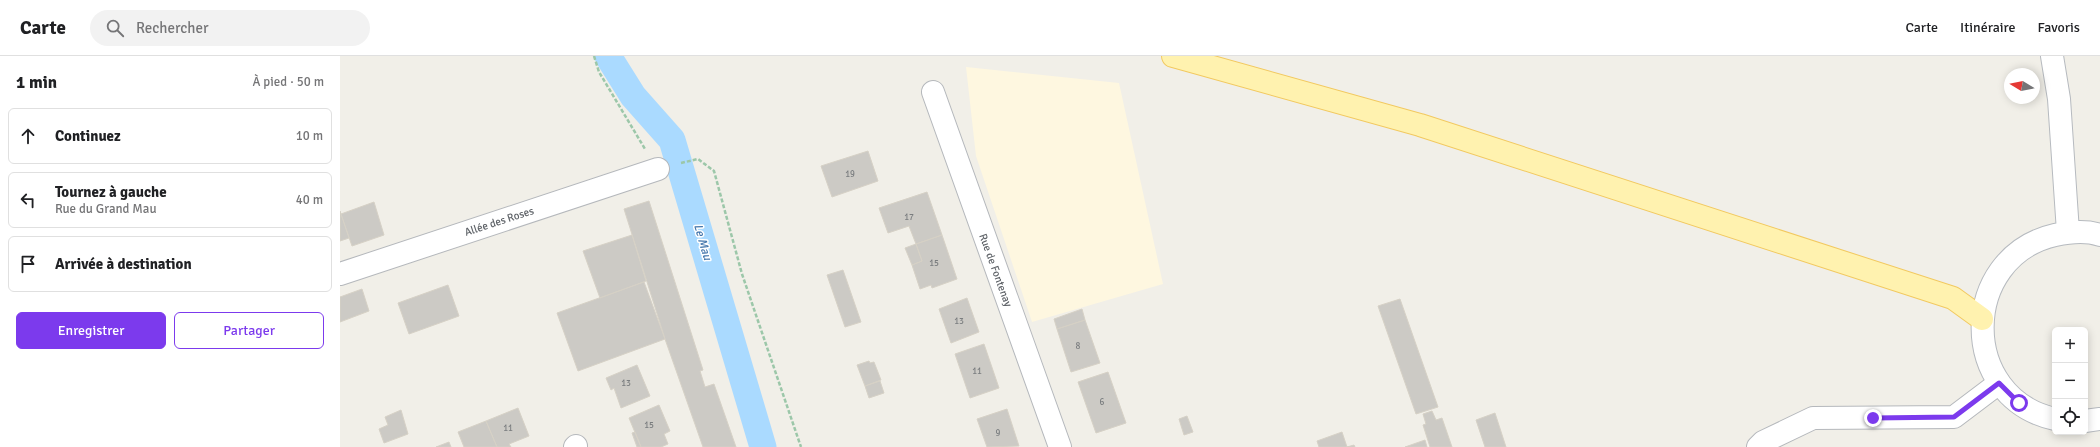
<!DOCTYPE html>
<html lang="fr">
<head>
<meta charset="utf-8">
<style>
  body { margin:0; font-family:Signika,sans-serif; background:#f2f2f2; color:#202124 }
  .controls { position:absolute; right:12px; bottom:12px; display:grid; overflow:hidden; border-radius:6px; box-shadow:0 2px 10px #0003 }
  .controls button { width:36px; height:36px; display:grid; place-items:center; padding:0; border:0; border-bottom:1px solid #e0e0e0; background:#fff; color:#202124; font:20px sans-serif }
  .compass { position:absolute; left:1664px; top:12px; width:36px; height:36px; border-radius:50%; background:#fff; box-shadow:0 2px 10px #0003; rotate:280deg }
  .stop { position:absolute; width:12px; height:12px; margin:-9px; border:3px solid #7c3aed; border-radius:50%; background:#fff }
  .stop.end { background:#7c3aed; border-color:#fff; box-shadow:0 1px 4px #0008 }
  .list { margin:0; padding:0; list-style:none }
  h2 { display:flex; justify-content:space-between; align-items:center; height:52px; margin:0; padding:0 16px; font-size:17px }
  h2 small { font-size:13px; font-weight:400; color:#757577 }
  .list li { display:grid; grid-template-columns:26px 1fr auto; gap:12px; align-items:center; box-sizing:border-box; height:56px; margin:0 8px 8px; padding:0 8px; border:1px solid #e0e0e0; border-radius:6px }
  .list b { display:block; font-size:15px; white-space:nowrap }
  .list p { margin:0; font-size:13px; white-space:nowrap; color:#757577 }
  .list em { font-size:13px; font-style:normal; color:#757577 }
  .actions { display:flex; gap:8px; padding:12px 16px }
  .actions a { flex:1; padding:9px 0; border:1px solid #7c3aed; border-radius:6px; text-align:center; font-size:14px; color:#7c3aed }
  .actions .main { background:#7c3aed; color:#fff }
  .icon { flex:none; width:22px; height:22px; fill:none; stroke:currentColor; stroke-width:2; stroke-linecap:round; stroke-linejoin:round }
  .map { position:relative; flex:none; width:1760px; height:391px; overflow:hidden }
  header { display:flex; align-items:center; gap:24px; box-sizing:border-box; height:56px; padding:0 20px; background:#fff; border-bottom:1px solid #e0e0e0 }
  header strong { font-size:19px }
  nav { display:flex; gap:22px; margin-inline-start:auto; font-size:14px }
  .search { width:280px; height:36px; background:#f2f2f2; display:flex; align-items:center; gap:10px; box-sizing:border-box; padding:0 14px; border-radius:22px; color:#757577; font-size:15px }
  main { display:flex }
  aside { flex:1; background:#fff }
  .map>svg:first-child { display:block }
  .commercial { fill:#fef7e0 }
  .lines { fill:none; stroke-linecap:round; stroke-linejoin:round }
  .canal { stroke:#aadaff; stroke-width:27 }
  .building { fill:#cccac5; stroke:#d6d1c6 }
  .street-casing { stroke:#b5b8bc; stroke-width:24 }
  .secondary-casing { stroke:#b6babf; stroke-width:24 }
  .primary-casing { stroke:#f2c960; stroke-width:24 }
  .path { stroke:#9cc7a9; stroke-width:2.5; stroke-dasharray:4 2; stroke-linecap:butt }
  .street { stroke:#fff; stroke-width:22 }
  .secondary { stroke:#fff; stroke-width:22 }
  .primary { stroke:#fff2af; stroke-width:22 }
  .route { stroke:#7c3aed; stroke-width:5 }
  .labels { text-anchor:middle; stroke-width:3; stroke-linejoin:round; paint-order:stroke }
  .number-label { font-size:9px; fill:#7a7d7f }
  .street-label { font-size:11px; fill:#5f6368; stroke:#fff }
  .water-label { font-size:12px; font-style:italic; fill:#4174aa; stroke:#fff }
</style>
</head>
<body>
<header>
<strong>Carte</strong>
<div class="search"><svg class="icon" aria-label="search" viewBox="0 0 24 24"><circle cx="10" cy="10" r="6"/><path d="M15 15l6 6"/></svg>Rechercher</div>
<nav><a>Carte</a><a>Itinéraire</a><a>Favoris</a></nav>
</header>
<main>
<aside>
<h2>1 min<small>À pied · 50 m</small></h2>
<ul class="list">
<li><svg class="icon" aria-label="ahead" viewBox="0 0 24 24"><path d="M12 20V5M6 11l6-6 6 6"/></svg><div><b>Continuez</b></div><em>10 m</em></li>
<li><svg class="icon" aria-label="left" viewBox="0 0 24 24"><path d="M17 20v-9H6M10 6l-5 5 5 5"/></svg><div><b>Tournez à gauche</b><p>Rue du Grand Mau</p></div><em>40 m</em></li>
<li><svg class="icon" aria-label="arrive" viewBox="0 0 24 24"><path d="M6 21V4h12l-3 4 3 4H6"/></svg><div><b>Arrivée à destination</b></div></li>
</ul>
<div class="actions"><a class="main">Enregistrer</a><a>Partager</a></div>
</aside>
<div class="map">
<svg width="1760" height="391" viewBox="0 0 1760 391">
  <rect width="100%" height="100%" fill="#f1efe8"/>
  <path class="commercial" d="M626,11L779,27L823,228L692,266L636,100Z"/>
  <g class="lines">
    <path class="canal" d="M268,0L293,40L332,84L423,391"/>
  </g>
  <path class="building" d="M528,95L538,125L492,141L481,110Z
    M587,136L602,179L576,188L569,170L548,177L539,152Z
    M309,145L363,314L360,315L365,331L374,328L396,391H363L325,283L284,153Z
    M34,146L44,179L12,190L1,158Z
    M0,155L9,182L0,185Z
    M292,179L306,225L260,242L243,195Z
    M602,179L617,223L592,232L591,229L580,233L572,209L582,205L576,188Z
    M576,188L582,205L572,209L565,192Z
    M503,214L521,266L505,271L487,219Z
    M304,226L325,283L238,315L217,257Z
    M108,229L119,260L69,278L58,247Z
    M22,233L29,255L0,266V241Z
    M627,242L639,276L611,287L599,253Z
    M1060,243L1098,351L1076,358L1038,250Z
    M742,253L745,264L717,273L714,263Z
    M745,264L760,307L731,316L717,273Z
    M644,288L659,332L630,342L615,298Z
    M529,305L530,307L534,306L541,324L525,330L517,309Z
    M297,309L310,340L281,352L274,332L271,334L266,322Z
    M768,316L786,367L756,377L738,326Z
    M540,325L544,337L529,342L525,330Z
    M319,349L330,375L324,378L328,388L321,391H301L289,362Z
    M178,352L189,380L169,388L171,391H157L146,365Z
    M667,353L679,390L647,391L637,363Z
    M61,354L68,378L44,387L39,373L48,369L45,361Z
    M1092,355L1096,364L1102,362L1112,391H1090L1083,369L1086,368L1083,358Z
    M1155,357L1166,391H1145L1136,364Z
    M847,360L853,376L844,379L839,363Z
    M146,365L157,391H124L118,376Z
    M295,376L301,391H297L292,377Z
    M1002,376L1007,391L1014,389L1015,391H979L977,385Z
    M1085,384L1087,391H1065Z
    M109,386L111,391H96Z"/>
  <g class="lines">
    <defs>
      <path id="street" d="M593,36L720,391
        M0,218L318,113
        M235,391L236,390
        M1418,391L1423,386L1473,362L1614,361L1659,327"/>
      <path id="secondary" d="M1712,0L1719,43L1728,176
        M1715,363C1618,342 1619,201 1715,179C1729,176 1746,174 1760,179
        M1745,365L1760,363"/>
      <path id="primary" d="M833,0L1080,69L1613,242L1642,263"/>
    </defs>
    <use href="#street" class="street-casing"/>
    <use href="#secondary" class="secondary-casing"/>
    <use href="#primary" class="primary-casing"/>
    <path class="path" d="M254,0L259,16L305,93
      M341,107L358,103L374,115L402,218L461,391"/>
    <use href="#street" class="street"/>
    <use href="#secondary" class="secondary"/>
    <use href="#primary" class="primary"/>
  </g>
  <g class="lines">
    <path class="route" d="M1533,362L1614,361L1659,327L1679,347"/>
  </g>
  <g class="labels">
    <g class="number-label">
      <text x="510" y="121">19</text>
      <text x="569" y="164">17</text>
      <text x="594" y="210">15</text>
      <text x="619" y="268">13</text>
      <text x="738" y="293">8</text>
      <text x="637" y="318">11</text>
      <text x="286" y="330">13</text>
      <text x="762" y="349">6</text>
      <text x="309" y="372">15</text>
      <text x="168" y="375">11</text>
      <text x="658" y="380">9</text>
    </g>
    <g class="street-label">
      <text transform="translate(159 165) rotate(-18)" y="4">Allée des Roses</text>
      <text transform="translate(656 214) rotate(70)" y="4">Rue de Fontenay</text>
    </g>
    <g class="water-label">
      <text transform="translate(363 186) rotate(74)" y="4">Le Mau</text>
    </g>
  </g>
</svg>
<div class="controls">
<button>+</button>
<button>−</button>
<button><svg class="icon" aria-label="locate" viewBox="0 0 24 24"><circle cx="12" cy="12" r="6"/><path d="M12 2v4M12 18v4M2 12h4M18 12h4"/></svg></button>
</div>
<svg class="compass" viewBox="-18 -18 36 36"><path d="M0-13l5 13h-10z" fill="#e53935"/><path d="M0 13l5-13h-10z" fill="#757577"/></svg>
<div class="stop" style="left:1679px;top:347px"></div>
<div class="stop end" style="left:1533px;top:362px"></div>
</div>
</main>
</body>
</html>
